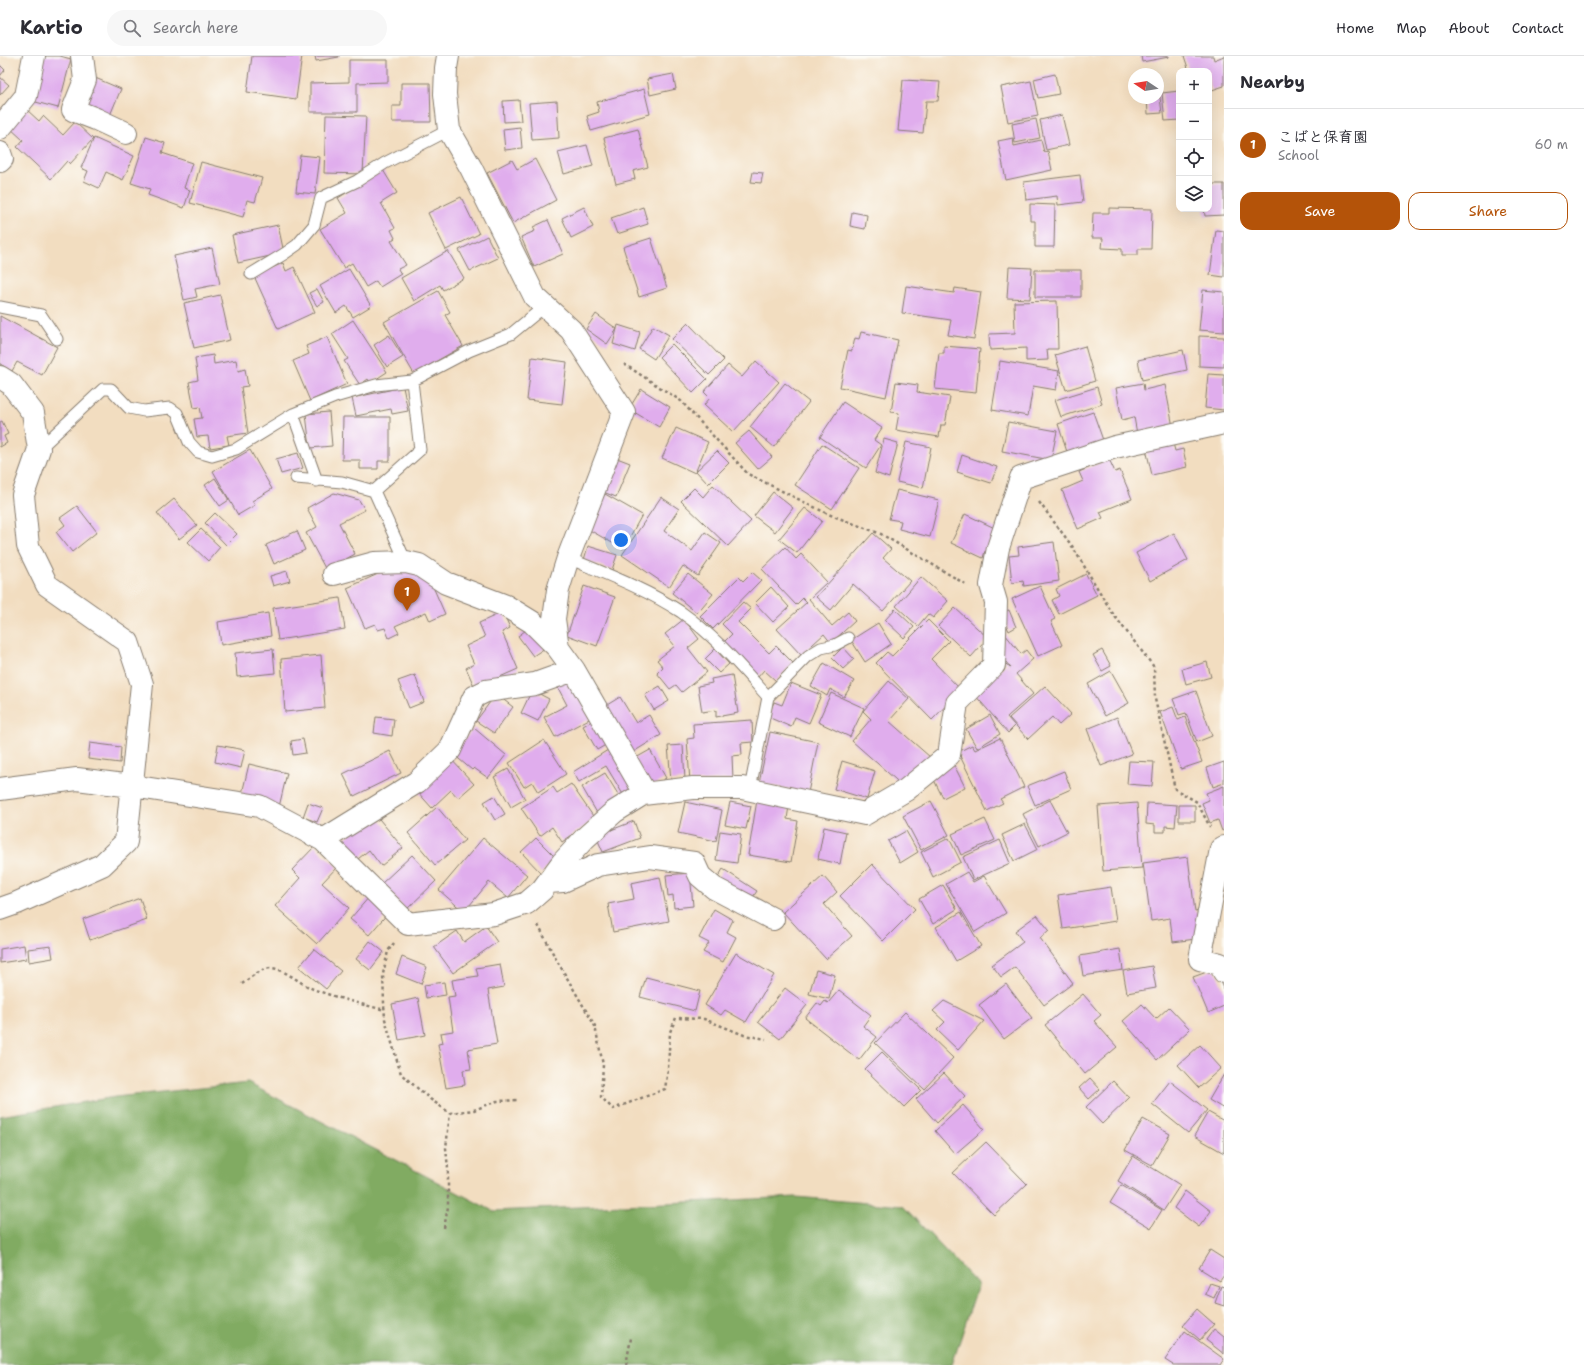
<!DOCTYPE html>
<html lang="en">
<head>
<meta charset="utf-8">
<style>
  body { margin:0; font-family:"Shantell Sans","Klee One",sans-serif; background:#f7f7f7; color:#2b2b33 }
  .controls { position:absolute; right:12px; top:12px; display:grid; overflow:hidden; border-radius:8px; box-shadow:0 4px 16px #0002 }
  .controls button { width:36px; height:36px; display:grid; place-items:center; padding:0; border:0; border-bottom:1px solid #e1e1e2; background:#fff; color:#2b2b33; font:20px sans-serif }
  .compass { position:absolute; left:1128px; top:12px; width:36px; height:36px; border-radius:50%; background:#fff; box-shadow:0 4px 16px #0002; rotate:282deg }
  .you { position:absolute; left:621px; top:484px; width:14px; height:14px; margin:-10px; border:3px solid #fff; border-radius:50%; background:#1a73e8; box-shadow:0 0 0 6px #1a73e833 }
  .badge { display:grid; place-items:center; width:26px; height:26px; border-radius:50%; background:#b45309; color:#fff; font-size:13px; font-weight:700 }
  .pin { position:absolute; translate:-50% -33px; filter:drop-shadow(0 1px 2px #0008) }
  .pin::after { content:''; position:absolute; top:21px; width:14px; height:12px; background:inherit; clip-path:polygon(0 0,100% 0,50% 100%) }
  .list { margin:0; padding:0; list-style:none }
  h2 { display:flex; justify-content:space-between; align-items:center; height:52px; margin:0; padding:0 16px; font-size:17px }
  h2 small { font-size:13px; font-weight:400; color:#7c7c81 }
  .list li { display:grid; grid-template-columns:26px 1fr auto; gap:12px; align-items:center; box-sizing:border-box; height:72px; padding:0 16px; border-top:1px solid #e1e1e2 }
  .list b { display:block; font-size:15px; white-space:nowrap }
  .list p { margin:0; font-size:13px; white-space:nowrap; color:#7c7c81 }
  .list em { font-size:13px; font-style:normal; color:#7c7c81 }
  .actions { display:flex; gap:8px; padding:12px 16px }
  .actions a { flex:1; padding:9px 0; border:1px solid #b45309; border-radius:12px; text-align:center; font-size:14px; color:#b45309 }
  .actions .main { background:#b45309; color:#fff }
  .icon { flex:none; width:22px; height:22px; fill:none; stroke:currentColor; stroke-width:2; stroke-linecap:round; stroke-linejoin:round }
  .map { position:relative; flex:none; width:1224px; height:1309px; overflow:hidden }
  header { display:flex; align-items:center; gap:24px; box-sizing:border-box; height:56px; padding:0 20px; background:#fff; border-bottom:1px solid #e1e1e2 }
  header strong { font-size:19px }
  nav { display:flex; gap:22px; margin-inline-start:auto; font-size:14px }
  .search { width:280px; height:36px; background:#f7f7f7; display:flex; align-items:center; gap:10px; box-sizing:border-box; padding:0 14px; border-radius:22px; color:#7c7c81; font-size:15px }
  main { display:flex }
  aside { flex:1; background:#fff }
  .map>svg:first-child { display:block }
  .forest { fill:#81ab62; stroke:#4e643f }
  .building { fill:#e0aded }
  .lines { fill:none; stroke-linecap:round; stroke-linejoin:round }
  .lane-casing { stroke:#877c6e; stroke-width:13 }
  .street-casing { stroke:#877c6e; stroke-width:24 }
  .path { stroke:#877c6e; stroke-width:2.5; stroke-dasharray:3 3; stroke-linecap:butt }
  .lane { stroke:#fff; stroke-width:11 }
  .street { stroke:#fff; stroke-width:22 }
</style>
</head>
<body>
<header>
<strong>Kartio</strong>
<div class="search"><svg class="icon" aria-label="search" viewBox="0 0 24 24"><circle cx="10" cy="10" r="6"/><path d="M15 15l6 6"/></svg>Search here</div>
<nav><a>Home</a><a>Map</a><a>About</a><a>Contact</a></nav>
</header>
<main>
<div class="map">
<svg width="1224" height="1309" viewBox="0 0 1224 1309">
  <rect width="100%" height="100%" fill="#fdfcf7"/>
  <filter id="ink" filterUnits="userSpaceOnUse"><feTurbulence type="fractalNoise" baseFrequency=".025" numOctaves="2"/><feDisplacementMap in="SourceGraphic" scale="8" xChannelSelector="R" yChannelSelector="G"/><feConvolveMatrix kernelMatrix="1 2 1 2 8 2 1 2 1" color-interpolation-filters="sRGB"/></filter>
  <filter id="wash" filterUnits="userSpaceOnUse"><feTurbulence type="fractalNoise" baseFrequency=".012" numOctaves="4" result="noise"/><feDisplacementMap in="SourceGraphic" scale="16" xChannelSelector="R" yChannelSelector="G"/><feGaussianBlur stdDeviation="0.9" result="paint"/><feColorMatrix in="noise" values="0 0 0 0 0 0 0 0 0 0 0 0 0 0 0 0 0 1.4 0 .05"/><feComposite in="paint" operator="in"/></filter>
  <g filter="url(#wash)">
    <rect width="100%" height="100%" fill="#f2ddc0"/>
    <path class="forest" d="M248,1027L493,1155L796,1141L903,1150L978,1229L952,1309H0V1060L115,1041Z"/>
    <g id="blocks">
      <path class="building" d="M44,0H60L71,3L58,52L32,45Z
        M252,0H302L296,43L247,36Z
        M315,0H339V1L316,5Z
        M1141,0H1169V1L1142,6Z
        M1184,0H1213L1214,4L1224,0V30L1212,34L1209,26V15H1189Z
        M349,4H388V26L357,27V56H310V27L349,26Z
        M0,9L5,14L0,20Z
        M673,18L676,33L650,39L647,23Z
        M1055,18L1059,38L1038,42L1034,23Z
        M0,21L9,29L0,39Z
        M93,21L121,33L108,64L80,52Z
        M903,24L940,26L938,45H926L923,77L898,75Z
        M1031,25L1038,60L1008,66L1001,31Z
        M1158,26L1162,57L1148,58L1147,42H1158Z
        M401,27H430L431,66H392V50H401Z
        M644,33L650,58L591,75L587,60L599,56L597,46Z
        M1179,35V64L1165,65L1162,37Z
        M519,44L521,65L504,66L503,45Z
        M557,45L559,82L532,84L529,47Z
        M26,53L39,65L43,60L63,79L75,66L93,83L70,108L67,105L51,123L17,91L23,84L9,71Z
        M326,59L366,60L363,118L324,117Z
        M1062,59L1069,89L1046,94L1040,64Z
        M1036,63L1040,82L1015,87L1012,68Z
        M520,71L522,92L505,94L503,73Z
        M638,73L648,111L633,115L635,123L616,128L604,82Z
        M146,81L165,87L162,97L192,107L184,132L190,134L184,152L148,139L150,133L131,127Z
        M94,82L134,100L123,124L106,116L99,132L84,125L88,115L81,112Z
        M1013,82L1014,90L1041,84L1044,96L1048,95L1052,114L1006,124L998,85Z
        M587,89L593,110L564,118L558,96Z
        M300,99L320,101L315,138L296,136Z
        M535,103L556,144L513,167L487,117L512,104L517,113Z
        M201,106L262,122L255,146L247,144L243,161L190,147Z
        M383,114L397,137L381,147L395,172L391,174L395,182L391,185L406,209L398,213L401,218L380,231L376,225L366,231L352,207L344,212L320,173L347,157L338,142Z
        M753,116L763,117L761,127L751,126Z
        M1080,119L1083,146L1058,149L1057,140L1026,144L1024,126Z
        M1209,128H1224V159L1205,160L1204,153H1209Z
        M461,141L479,178L446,194L428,157Z
        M1030,148L1055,149L1054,191H1035V165H1030Z
        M584,151L593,171L571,182L562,162Z
        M643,151L648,168L617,178L611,162Z
        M1109,152L1152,153L1151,193H1138V199H1122V193L1102,192L1103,182H1092L1093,157H1109Z
        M852,156L867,159L865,173L850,170Z
        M548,164L563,198L534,211L521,181L535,175L533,171Z
        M278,169L284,197L238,207L232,179Z
        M1216,174L1224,175V221L1210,219Z
        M487,180L498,202L470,215L459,194Z
        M651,182L667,232L639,241L623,191Z
        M212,192L220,228L195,233L197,241L184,244L174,200Z
        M448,195L464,222L443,234L440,229L414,245L401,222Z
        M283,207L286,215L294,211L315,256L278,273L254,220Z
        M1009,211L1032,212L1030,243L1007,242Z
        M349,213L371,250L353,261L346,250L336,257L320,230Z
        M1035,214H1081V241H1035Z
        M906,230L954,237L955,232L981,236L974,283L948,279L951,264L902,257Z
        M317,233L324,246L317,250L309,237Z
        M1203,234L1224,236V276L1199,274Z
        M438,235L450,256L445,259L463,290L414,318L384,266Z
        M220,239L230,284L194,292L184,247Z
        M1057,245L1058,293H1047L1048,304L1026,305V292L990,294L989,278L1015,277L1014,246Z
        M596,258L617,273L607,288L586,273Z
        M0,260L57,291L42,319L17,306L12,315L0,308Z
        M353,264L387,316L370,327L368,323L360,329L344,305L348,303L332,278Z
        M688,267L724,304L709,319L672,283Z
        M618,269L640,276L635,295L613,288Z
        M653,270L669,279L654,303L639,293Z
        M861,276L898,284L886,341L840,331L848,294L852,295L855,282L859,283Z
        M389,279L403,301L387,311L374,289Z
        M1199,280L1224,281V311L1199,310Z
        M327,281L347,328L310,345L293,305L309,298L306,290Z
        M672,288L707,323L693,337L659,301Z
        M944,290L980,293L976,337L935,333L939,297H944Z
        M1085,290L1095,325L1066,334L1055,299Z
        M1183,294L1187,314L1142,324L1138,304Z
        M213,299L214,308L236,304L238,315L245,313L248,330L241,331L248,377L227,380L229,389L210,392L208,380L197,381L194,363L202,362L200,351L194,352L189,326L198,324L195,302Z
        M532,301L567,306L562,348L527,344Z
        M756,305L779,326L733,376L704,349L710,342L704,336L728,309L742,321Z
        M1000,305L1059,315L1056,334L1033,330L1028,360L992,354Z
        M1208,318L1224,319V354L1205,352Z
        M896,326L918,329L917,336L950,341L945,369H941L939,381L896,374L899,357L891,356Z
        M785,327L809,346L774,391L750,371Z
        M1143,327L1144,334L1165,329L1173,371L1137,378L1134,361L1122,364L1116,332Z
        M403,331L408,355L392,358L391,353L356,360L352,342Z
        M1097,331L1102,348L1061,361L1055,344Z
        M641,333L670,351L659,371L629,353Z
        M843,346L882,372L874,384L881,389L866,412L820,381Z
        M329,356L332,390L310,392L306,358Z
        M1093,356L1104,387L1068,399L1058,368Z
        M343,361H390V405H378V413H360V404H342Z
        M2,365L8,378L4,380L7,387L0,391V366Z
        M1008,366L1057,375L1051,404L1002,395Z
        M676,372L708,386L695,417L662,402Z
        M749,375L772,401L758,413L735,387Z
        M884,383L898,387L889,422L875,417Z
        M906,386L931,391L923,432L897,426Z
        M1173,387L1175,395L1183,393L1187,411L1152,419L1146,393Z
        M822,388L859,412L832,453L795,429Z
        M250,394L272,433L252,445L255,449L238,459L213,415Z
        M717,395L729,407L708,428L696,415Z
        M298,397L303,412L281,418L276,403Z
        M962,399L997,411L991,427L957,416Z
        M617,402L630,407L616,441L598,434Z
        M1109,403L1115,416L1120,414L1132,443L1100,456L1103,462L1078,473L1062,434L1083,425L1079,416Z
        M215,422L229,444L220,450L205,429Z
        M713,429L751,465L728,490L681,445L694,432L703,441Z
        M897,434L939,444L930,481L899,473L901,465L889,463Z
        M773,436L793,452L775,476L754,460Z
        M334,437L359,444L365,454L339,467L355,498L326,514L306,477L317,471L307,452Z
        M605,438L642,459L623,493L586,472Z
        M661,441L679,453L664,475L692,495L705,476L721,487L698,520L683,510L669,531L622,499Z
        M174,443L197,469L179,483L157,457Z
        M77,450L97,476L72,496L56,476L65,469L60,462Z
        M805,452L822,465L797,497L779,483Z
        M215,457L237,478L226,489L205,467Z
        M965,458L1001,475L990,498L985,495L983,502L951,487Z
        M201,473L220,491L208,505L188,486Z
        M297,475L305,494L274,508L266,489Z
        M873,477L891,493L883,502L910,525L883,555L853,528L831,554L816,541Z
        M1174,477L1188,504L1150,525L1136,497Z
        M1054,486L1059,525L1024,530L1023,525L1012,527L1009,500L1019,499L1018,491Z
        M588,490L617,499L612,514L584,504Z
        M785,491L796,503L801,498L827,526L809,543L832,570L848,556L855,565L831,587L824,578L801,599L777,573L807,546L803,542L796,549L762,513Z
        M398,509L430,524L445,558L430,565L426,556L395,570L399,577L389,582L385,572L378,574L375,568L365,572L347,532Z
        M287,515L290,525L273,530L270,520Z
        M752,516L761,524L713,573L700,560L739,521L743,525Z
        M688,518L713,538L697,557L672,537Z
        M1086,518L1097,539L1059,558L1052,544L1059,540L1056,533Z
        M921,521L948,545L933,562L928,558L918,570L896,550Z
        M584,530L615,541L597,590L567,579Z
        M1040,530L1055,563L1051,565L1062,589L1038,600L1012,543Z
        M771,531L789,551L773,566L755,547Z
        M340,542L345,573L278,584L273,552Z
        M743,546L751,553L738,566L769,597L776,590L793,607L776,625L764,614L758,621L723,587L732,578L722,568Z
        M955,552L988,582L971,601L938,570Z
        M895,553L914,571L904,582L885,564Z
        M1009,554L1016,571L1009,575L1001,557Z
        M503,556L510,572L502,576L518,613L475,632L466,612L474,608L466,590L485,581L479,567Z
        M268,557L271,580L221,589L218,566Z
        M684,563L699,583L688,592L707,616L682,636L676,629L670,633L657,617L663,611L657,604L675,590L665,578Z
        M928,564L949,585L931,603L961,634L932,664L876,607L887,596L892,600Z
        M878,567L891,588L865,606L851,584Z
        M529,572L545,592L533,600L518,580Z
        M1005,578L1021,598L1026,594L1033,603L1016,618L1033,638L1007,661L1015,670L1008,677L974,638L1006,608L1011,612L1000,599Z
        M843,591L854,603L843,613L832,602Z
        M273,593L275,617L237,621L235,597Z
        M715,593L729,608L719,617L705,603Z
        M1102,594L1111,610L1102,615L1093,599Z
        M321,599L325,652L285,656L281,603Z
        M1207,606L1211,621L1186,628L1182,613Z
        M824,607L854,625L844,641L830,633L827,640L811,630Z
        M1111,615L1129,647L1105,660L1088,628Z
        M415,619L424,646L409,652L398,625Z
        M732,619L738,657L716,661V654L702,656L698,630L712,627L711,623Z
        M569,621L591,662L555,681L544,661L567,649L556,628Z
        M889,625L909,643L889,665L930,701L904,731L852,685L871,663L863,655Z
        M791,627L821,639L809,667L795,661L791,671L768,661L774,646L782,649Z
        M660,630L669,645L654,654L645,639Z
        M1045,630L1071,658L1059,669L1052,661L1028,683L1009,662Z
        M532,634L549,643L538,665L521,657Z
        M1196,635L1212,680L1197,686L1186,657L1179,659L1173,643Z
        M831,637L864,652L850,681L818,666Z
        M496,638L513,651L494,677L476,665Z
        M620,641L636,667L649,659L661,679L630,698L602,652Z
        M1173,651L1178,664L1185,661L1202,706L1181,713L1160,656Z
        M990,659L1000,678L977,692L966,673Z
        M376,661L394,663L392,680L374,677Z
        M1117,661L1132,698L1101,710L1087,673Z
        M595,663L609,687L597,694L583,670Z
        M752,664L753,686L741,687L742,699L732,700L733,723L690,726L687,683L694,682L693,668Z
        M474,672L506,699L488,722L474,712L472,714L453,698Z
        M770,676L818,686L808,737L759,727Z
        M1000,682L1024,731L1000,743L1003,747L987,755L958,696L972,689L975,694Z
        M303,683L306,697L293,699L291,685Z
        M544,684L566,718L538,736L532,726L524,731L509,707Z
        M90,687L121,691L120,707L88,703Z
        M218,689L245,694L241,712L215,706Z
        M683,689L685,724L671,725L668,690Z
        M611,692L636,733L624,740L606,710L579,726L573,716Z
        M650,694L666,722L651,731L634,703Z
        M390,695L401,717L354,740L343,718Z
        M450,702L474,728L458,742L451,734L432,752L416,734Z
        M842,705L875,715L867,743L834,733Z
        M1129,705L1154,706L1152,730L1127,728Z
        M1224,706V727L1213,731L1207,712Z
        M249,708L287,717L279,751L241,742Z
        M954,709L965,731L943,742L932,720Z
        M508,713L525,743L511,751L494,721Z
        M1064,715L1071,733L1035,749L1027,730Z
        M605,717L621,743L597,757L582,731Z
        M571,728L595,763L562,786L552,771L540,780L521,752L553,731L557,737Z
        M1224,730V774L1222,775L1218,764L1210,767L1202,747L1209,744L1206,737Z
        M494,740L505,758L495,764L484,746Z
        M757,744L789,750L787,763L798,765L791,806L748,799Z
        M1050,744L1067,776L1039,790L1023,758Z
        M931,745L949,779L921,794L903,760Z
        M685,746L722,754L716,785L678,777Z
        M730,746L751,750L746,773L725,769Z
        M308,747L323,752L317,766L303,761Z
        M1137,747L1142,812L1103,815L1098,750Z
        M1147,747L1177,749L1175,771L1165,770V776H1155V769L1146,768Z
        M1179,749H1195V765H1179Z
        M437,751L465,784L435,809L408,777Z
        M375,758L403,792L381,810L369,794L353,807L338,788Z
        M985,763L995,784L961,799L952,778Z
        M634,765L640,782L603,796L596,780Z
        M1025,768L1038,793L1014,805L1002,779Z
        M824,771L846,776L840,808L818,803Z
        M720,775L741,778L737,807L716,804Z
        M906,775L918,796L900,807L888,785Z
        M483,782L527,819L508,842L489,826L464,856L439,834Z
        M536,782L556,802L541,817L521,796Z
        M949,782L961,806L933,821L921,796Z
        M1000,784L1010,807L973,824L963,801Z
        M315,790L337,811L322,827L349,852L317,888L275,850L300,822L292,814Z
        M412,799L436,825L406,854L381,828Z
        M1188,801L1195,856L1199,855L1203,882L1173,886L1170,862L1151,865L1143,807Z
        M872,808L915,853L883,885L840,840Z
        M723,813L757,835L751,844L717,823Z
        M967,816L973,826L984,820L1006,857L975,876L946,828Z
        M690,817L693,850L674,852L673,839L668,840L666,819Z
        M823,820L837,836L824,848L852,880L826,903L783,856Z
        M660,821L669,865L613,876L608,848L634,843L631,827Z
        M943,829L957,853L933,868L919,843Z
        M1111,831L1116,865L1063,873L1058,839Z
        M370,840L389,856L369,879L350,863Z
        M140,842L147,864L90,884L83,863Z
        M714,853L733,864L727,876L736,881L723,906L703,896L709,887L699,882Z
        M961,856L981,890L956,905L936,871Z
        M1037,859L1049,874L1040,882L1073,927L1044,949L1015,911L1001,921L992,909L1023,886L1015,875Z
        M486,870L497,886L453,917L434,891L457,875L464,886Z
        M370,885L384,896L370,914L356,903Z
        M24,889L26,903L0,907V893Z
        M51,890L53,902L29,906L28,893Z
        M314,893L341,915L326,933L299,911Z
        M1120,893L1123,914L1083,920L1080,900Z
        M736,897L774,919L746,966L725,954L721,959L705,949Z
        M402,901L427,911L421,928L396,918Z
        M500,908L504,931L488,934L497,988L468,993L471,1013L463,1014L465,1029L446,1032L438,988L443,987L441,977L453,975L448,941L455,940L452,924L478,920L476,912Z
        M1152,910L1156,932L1127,937L1123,915Z
        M1215,913L1224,935V950L1208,957L1193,921Z
        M816,914L835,919L829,943L809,938Z
        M646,921L700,935L695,955L640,941Z
        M444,926L446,939L426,942L424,929Z
        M1006,928L1032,962L1004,983L979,949Z
        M785,932L807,949L780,983L758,966Z
        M839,934L871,959L863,970L877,981L859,1004L805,962L817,947L821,950L825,945L828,947Z
        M1083,938L1101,959L1094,965L1117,991L1085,1018L1045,969Z
        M418,942L425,979L399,984L392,948Z
        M944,945L984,965L958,994L937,974L945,966L933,955Z
        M1142,948L1156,963L1169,951L1190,973L1157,1004L1123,965Z
        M905,956L953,1002L924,1033L875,987Z
        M1200,989L1221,1012L1199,1032L1178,1009Z
        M882,996L921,1034L904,1051L865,1013Z
        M944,1017L965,1040L937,1067L916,1043Z
        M1224,1018V1053L1209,1044Z
        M1090,1022L1100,1033L1089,1043L1079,1032Z
        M1113,1025L1129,1042L1102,1068L1086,1051Z
        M1170,1025L1207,1054L1188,1077L1152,1048Z
        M963,1049L984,1073L955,1098L935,1075Z
        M1208,1056L1224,1065V1097L1194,1080Z
        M1143,1063L1170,1078L1152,1109L1125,1094Z
        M986,1086L1027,1128L994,1159L953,1117Z
        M1133,1100L1180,1129L1164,1154L1118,1125Z
        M1121,1129L1162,1154L1151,1172L1110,1147Z
        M1185,1135L1211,1155L1199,1171L1174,1152Z
        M1210,1194L1224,1203V1219L1220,1225L1199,1212Z
        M1210,1227L1219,1230L1214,1242L1205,1238Z
        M1221,1230L1224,1231V1250L1215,1247Z
        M1197,1253L1214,1268L1200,1284L1183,1269Z
        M1214,1273L1224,1281V1298L1206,1284Z
        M1185,1275L1224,1303L1220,1309H1173L1165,1304Z"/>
    </g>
  </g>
  <g filter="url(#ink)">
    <use href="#blocks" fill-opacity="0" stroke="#877c6e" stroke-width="1"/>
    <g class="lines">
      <defs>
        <path id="lane" d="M251,218L284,198L297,189L314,169L321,142L357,125L385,107L449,74
          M0,251L41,259L57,283
          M293,358L317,425
          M39,393L103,333H111L129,352L144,355L170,352L177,357L189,386L198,396L212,400L236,393L293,358L335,341L376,329L412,325L469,295L511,278L545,250
          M296,422L342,426L374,435L406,506
          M374,435L420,394L412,325
          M568,502C606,518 646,533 681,556C714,579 741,611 768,641L750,733
          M768,641L808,600L821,592L835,589L848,582"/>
        <path id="street" d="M82,0L85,24L73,54L96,63L126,77
          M0,72L26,40L34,0
          M0,97L2,103L0,105
          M0,321L11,328L33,357L39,393L23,439L28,490L47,529L128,586L142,628L126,786L102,809L17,847L0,853
          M334,518L374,507L406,506L419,509L446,527L506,550L532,566L558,592
          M574,614L645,737
          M0,733L77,723L132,730L259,750L323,784L408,868L494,858L527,847L542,834L562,807L585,782L614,756L643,738L693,732H742L865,758L906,734L949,699L957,647L994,609L996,546L991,529L998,492L1021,422L1115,391L1224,367
          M323,784L417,726L450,694L474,641L486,635L535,628L574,614L558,592L554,563L558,534L568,502L624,356L571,274L535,241L471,112L449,74L445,38L446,12L448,0
          M1224,791L1221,793L1200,903L1220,908L1224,916
          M548,826L563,825L598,809L650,801L694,807L700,820L714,832L773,863"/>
      </defs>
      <use href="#lane" class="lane-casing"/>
      <use href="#street" class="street-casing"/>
      <path class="path" d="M624,308L681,345L748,418L828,458L881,478L967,529
        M1039,446L1072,490L1113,558L1154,611L1155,643L1175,733L1197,746L1210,771
        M538,869L556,903L595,970L603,1009L601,1041L613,1053L665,1033L668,1013L670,976L676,962L704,963L744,979L766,983
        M394,887L388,895L383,918L384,947L385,963L401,1018L430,1043L450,1057L474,1054L497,1045L519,1044
        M242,928C250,922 261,912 272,912C284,913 301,928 313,933C337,942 360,948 385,954
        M444,1172L448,1151V1113L446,1092L450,1057
        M626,1309L631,1282"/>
      <use href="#lane" class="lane"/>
      <use href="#street" class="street"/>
    </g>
  </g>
</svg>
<div class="controls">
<button>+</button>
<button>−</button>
<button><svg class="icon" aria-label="locate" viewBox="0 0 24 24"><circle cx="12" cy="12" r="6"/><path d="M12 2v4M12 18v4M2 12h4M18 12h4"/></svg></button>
<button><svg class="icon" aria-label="layers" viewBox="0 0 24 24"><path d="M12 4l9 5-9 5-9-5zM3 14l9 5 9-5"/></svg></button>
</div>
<svg class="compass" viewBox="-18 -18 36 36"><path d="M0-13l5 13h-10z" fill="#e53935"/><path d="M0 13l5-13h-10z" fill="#7c7c81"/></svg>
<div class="you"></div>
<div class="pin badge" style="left:407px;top:555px">1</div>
</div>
<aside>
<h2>Nearby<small></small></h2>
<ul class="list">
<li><span class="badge">1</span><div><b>こばと保育園</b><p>School</p></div><em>60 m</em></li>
</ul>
<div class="actions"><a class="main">Save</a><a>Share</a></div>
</aside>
</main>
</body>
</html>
